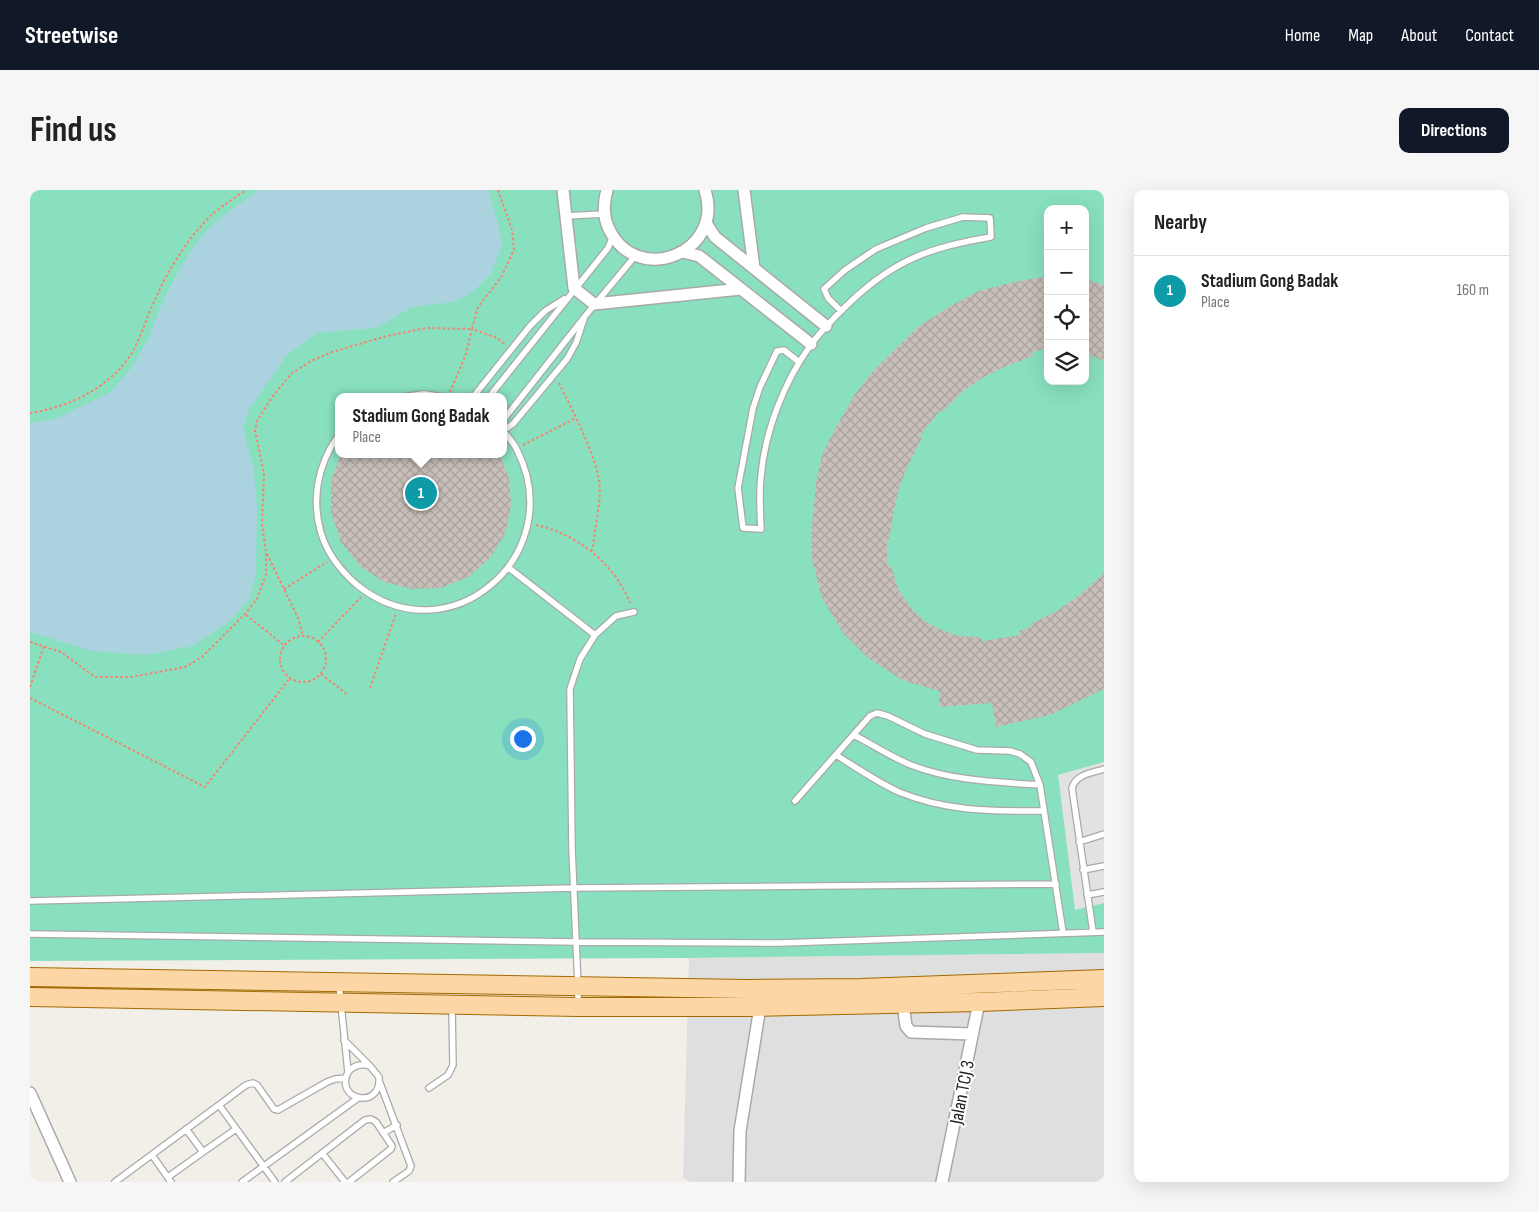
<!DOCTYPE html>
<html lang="en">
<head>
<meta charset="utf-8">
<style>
  body { margin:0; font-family:"Sofia Sans Condensed",sans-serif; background:#f6f6f6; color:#222 }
  .controls { position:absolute; right:15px; top:15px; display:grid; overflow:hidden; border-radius:10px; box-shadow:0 5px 20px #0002 }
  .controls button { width:45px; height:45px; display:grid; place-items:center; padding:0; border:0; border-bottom:1px solid #e0e0e0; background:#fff; color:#222; font:25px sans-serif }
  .you { position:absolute; left:492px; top:548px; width:18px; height:18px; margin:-12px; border:4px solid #fff; border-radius:50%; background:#1a73e8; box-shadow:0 0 0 8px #1a73e833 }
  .badge { display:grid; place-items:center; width:32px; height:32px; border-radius:50%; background:#111827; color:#fff; font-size:16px; font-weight:700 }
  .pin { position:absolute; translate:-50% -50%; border:2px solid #fff; box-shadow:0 1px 5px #0006 }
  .popup { position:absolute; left:305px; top:203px; width:172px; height:65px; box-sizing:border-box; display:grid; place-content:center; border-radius:10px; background:#fff; filter:drop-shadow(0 1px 4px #0005); font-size:16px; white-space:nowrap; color:#767676 }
  .popup b { font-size:19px; color:#222 }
  .popup::after { content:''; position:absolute; left:50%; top:100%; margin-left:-10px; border:10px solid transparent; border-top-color:#fff }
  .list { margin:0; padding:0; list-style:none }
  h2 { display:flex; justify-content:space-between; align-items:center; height:65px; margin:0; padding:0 20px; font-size:21px }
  h2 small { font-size:16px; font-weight:400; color:#767676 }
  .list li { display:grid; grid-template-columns:32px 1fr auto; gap:15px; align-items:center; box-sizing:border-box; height:70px; padding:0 20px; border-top:1px solid #e0e0e0 }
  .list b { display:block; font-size:19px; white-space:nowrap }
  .list p { margin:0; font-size:16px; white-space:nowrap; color:#767676 }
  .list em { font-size:16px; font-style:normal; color:#767676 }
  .icon { flex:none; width:28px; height:28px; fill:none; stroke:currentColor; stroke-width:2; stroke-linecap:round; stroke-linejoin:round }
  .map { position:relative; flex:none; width:1074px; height:992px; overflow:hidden; border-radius:10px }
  header { display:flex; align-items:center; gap:30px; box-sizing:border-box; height:70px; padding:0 25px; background:#111827; color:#fff }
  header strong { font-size:24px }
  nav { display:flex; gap:28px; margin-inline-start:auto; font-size:18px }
  .intro { display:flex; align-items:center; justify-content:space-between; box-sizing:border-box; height:120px; padding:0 30px }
  h1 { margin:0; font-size:35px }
  .button { padding:12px 22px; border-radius:10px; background:#111827; color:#fff; font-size:18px; font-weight:700 }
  main { display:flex; gap:30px; padding:0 30px }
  aside { flex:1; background:#fff; border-radius:10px; box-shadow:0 5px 20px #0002 }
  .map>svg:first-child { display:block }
  .residential { fill:#e0dfdf }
  .pitch { fill:#88e0be; fill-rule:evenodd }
  .parking { fill:#e2e2e2 }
  .water { fill:#aad3df }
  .building { fill:url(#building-cross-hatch) }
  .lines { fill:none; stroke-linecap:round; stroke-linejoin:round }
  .service-casing { stroke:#a9a9a9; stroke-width:8 }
  .minor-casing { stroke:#a9a9a9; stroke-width:14 }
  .primary-casing { stroke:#a06b00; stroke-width:20 }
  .path { stroke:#fa8072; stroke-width:2; stroke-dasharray:2.5 2.5; stroke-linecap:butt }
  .service { stroke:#fff; stroke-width:5.5 }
  .minor { stroke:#fff; stroke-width:11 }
  .primary { stroke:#fcd6a4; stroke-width:18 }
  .labels { text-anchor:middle; stroke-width:4; stroke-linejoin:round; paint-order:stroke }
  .street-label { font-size:19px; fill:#222; stroke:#fff }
</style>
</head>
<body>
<header>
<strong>Streetwise</strong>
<nav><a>Home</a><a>Map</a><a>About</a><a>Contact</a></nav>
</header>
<div class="intro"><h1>Find us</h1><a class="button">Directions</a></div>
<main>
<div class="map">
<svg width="1074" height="992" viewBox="0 0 1074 992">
  <defs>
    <pattern id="building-cross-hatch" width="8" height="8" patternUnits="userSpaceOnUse" patternTransform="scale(1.25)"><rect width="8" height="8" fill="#c7bfb8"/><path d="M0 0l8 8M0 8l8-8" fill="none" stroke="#aba49e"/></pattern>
  </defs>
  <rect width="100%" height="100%" fill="#f2efe9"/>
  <path class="residential" d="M1074,763V992H661L653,988L659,768Z"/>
  <path class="pitch" d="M0,0H1074V763L659,768L0,771ZM1018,19H1055V191H1018ZM308,207H474V264H308Z"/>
  <path class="parking" d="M1074,572V713L1045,720L1028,585Z"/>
  <path class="water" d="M229,0H458L469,36L472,56L460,85L440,104L424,112L382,117L346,138L288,143L257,165L220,218L213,237L216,252L223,275L227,316L226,386L219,409L200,431L163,456L117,465L61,461L0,442V233L25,229L81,202L102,177L118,149L135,106L158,65L177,40L198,22Z"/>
  <path class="building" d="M1018,86V153L1013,154L1014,159L1002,162L1003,166L974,177L952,188L933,201L912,222L910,220L890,246L892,248L878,275L869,298L864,320L859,350H857V376H861L868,399L880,417L894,431L909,439L928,446L950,447L952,451L990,445L989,441L1001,437V434L1027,421L1052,403L1074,383V499L1020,525L966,537L962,513L909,517V501L872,490L837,467L813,443L792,408L782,369V336L786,293L792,265L806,237L825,204L844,180L888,137L917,118L949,101L984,92Z
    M1055,89L1074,95V171L1055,163Z
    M311,264H469L479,287L481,316L475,344L460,368L438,387L411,398L382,399L354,392L330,376L311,352L301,322V291Z"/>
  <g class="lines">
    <defs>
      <path id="service" d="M536,26L574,24
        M769,172L754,160L747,161L730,197L723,218L708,298L713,338L731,339C730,321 729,304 731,286C735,241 754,192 780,156C790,142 801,131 813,119C832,100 853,83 877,71C903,58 932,52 961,47L960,28L933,27L896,38L846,59L815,80L794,99L798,108L811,121
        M371,207L394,204L414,207
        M443,207L500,136L515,121L534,109
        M459,207L578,58L583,46
        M474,229L556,125L606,65
        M474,240L483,234L537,169L546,153L554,129
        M308,246C288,274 281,309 291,343C297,363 311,381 327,395C419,469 540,365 487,260C484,253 478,247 474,242
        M479,378L565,445
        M824,545C843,555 861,567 881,575C922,591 967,592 1010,595
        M806,565C827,578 847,592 869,602C917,622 964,621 1014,621
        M765,611L840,526L847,523L858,526L895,544L947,560L980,561L990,564L1001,572L1010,595L1033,743
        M1049,652L1074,644
        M1053,680L1074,676
        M1057,705L1074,702
        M0,711L544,698L1026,694
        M1063,742L1042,598C1046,584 1062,583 1074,579
        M0,744L546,752L751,753L1074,742
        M309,795L318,882C304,911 352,920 349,887L340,876C331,873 324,875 318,882
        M548,815V797L542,659L540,499L550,469L565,445L586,426L604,422
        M314,850L339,875
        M350,893L381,976L379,981L363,992
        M399,898L418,885L423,875L422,818
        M189,915L245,992
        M156,939L173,962L206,939
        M353,943L367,935
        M292,963L315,992
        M122,965L141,992
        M138,987L173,962
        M85,992L216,895L223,893L227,895L244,919L248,920L297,892L305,889L316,888
        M212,992L328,908
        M255,992L335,930L341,929L346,932L362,956L361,959L319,992"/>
      <path id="minor" d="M533,0L544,98L564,114L711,99
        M577,0C573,14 573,28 580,41C609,97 695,62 675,0
        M714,0L724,78
        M676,33L685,47L796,136
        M653,62L669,66L781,154
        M873,814L876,836L881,842L942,844
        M0,903L40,992
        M709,992L710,941L730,817
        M912,992L949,812"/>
      <path id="primary" d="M0,787L717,799L831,798L1074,789
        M0,807L548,817H721L949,812L1074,807"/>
    </defs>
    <use href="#service" class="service-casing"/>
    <use href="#minor" class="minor-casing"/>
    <use href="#primary" class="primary-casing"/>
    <path class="path" d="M529,193C542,220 564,261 569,290C572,307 565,338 563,356L561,362
      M420,202L436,164L442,139L467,148L476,155
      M0,223C40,217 84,196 104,159C113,141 119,121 128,103C140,76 163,41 185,22C195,14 206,7 216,0
      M493,255L546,228
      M506,335C547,344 585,374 600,413
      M237,364L268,428L273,446
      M254,399L297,372
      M216,425L255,456
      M250 469a23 23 0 1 1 46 0a23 23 0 1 1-46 0Z
      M0,452L31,462L65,487H101L155,477L172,467L215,424L227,409L236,384V362L232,335L234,283L225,241L227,231L242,207L262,183L281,171L302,162L353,147L396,138L442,139L448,117L472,86L484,59L482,40L468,0
      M288,452L331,407
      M291,484L318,505
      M0,497L14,456
      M340,498L366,423
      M0,508L175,597L260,488"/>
    <use href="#service" class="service"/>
    <use href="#minor" class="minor"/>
    <use href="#primary" class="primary"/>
  </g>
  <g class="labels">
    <g class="street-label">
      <text transform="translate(931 902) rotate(-79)" y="7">Jalan TCJ 3</text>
    </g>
  </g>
</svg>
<div class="controls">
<button>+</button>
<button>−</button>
<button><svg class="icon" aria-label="locate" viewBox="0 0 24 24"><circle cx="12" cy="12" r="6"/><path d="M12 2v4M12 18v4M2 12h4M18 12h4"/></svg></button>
<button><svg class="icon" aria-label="layers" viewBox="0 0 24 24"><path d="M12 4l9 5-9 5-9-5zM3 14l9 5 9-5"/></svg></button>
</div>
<div class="you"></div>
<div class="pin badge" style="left:391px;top:303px;background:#0f9aa8">1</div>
<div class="popup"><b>Stadium Gong Badak</b>Place</div>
</div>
<aside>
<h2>Nearby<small></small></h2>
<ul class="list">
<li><span class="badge" style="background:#0f9aa8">1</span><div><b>Stadium Gong Badak</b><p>Place</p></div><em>160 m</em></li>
</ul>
</aside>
</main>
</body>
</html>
